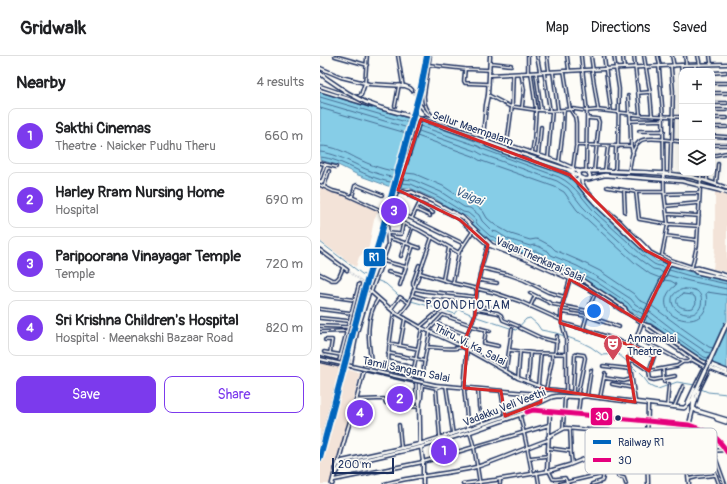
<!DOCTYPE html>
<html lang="en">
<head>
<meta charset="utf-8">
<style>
  body { margin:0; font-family:Pangolin,sans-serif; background:#f2f2f2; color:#202124 }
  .controls { position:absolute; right:12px; top:12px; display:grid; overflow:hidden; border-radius:8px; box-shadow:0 4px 16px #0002 }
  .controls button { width:36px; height:36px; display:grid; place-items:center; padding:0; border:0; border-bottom:1px solid #e0e0e0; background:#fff; color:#202124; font:20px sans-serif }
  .scale { position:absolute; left:12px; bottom:10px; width:62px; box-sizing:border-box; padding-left:4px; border:2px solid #1b2f5e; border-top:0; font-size:11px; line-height:14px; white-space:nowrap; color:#1b2f5e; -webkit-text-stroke:3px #fdfcf7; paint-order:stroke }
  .you { position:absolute; left:274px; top:255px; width:14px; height:14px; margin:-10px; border:3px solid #fff; border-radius:50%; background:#1a73e8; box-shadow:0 0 0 6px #1a73e833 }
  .badge { display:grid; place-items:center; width:26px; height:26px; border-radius:50%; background:#7c3aed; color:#fff; font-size:13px; font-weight:700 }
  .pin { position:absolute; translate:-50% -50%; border:2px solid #fff; box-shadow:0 1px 4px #0006 }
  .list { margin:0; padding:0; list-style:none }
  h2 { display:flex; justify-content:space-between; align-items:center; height:52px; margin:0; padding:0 16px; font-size:17px }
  h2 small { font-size:13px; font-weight:400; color:#757577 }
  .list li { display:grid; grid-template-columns:26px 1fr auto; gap:12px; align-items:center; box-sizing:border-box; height:56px; margin:0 8px 8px; padding:0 8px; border:1px solid #e0e0e0; border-radius:8px }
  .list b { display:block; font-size:15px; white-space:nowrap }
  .list p { margin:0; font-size:13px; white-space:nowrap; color:#757577 }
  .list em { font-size:13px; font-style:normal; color:#757577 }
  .actions { display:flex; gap:8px; padding:12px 16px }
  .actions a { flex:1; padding:9px 0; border:1px solid #7c3aed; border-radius:8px; text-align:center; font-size:14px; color:#7c3aed }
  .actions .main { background:#7c3aed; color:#fff }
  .icon { flex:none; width:22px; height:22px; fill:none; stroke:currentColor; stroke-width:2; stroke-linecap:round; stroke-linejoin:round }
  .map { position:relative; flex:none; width:407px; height:428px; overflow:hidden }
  header { display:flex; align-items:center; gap:24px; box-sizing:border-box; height:56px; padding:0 20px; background:#fff; border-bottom:1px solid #e0e0e0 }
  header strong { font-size:19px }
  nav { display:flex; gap:22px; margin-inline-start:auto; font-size:14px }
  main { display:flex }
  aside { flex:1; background:#fff }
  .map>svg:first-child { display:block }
  .built { fill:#f3e3d8 }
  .water { fill:#86cde7; stroke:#5b8eb0 }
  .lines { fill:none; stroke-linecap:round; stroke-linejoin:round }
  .shore { stroke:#466e95; stroke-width:1 }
  .stream { stroke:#5b8eb0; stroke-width:1 }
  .tertiary-tunnel { stroke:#d0d3d8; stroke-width:2; stroke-dasharray:2 1; stroke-linecap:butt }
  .secondary-tunnel { stroke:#d0d3d8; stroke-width:2; stroke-dasharray:2 1; stroke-linecap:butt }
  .minor-casing { stroke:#1b2f5e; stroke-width:4.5 }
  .tertiary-casing { stroke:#1b2f5e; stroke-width:5 }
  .secondary-casing { stroke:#1b2f5e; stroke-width:5 }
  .primary-casing { stroke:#1b2f5e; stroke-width:5.5 }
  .trunk-casing { stroke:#1b2f5e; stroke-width:6 }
  .minor { stroke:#fdfcf7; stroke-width:1.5 }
  .tertiary { stroke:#fdfcf7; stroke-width:2 }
  .secondary { stroke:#fdfcf7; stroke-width:2 }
  .primary { stroke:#fdfcf7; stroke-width:2.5 }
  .trunk { stroke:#fdfcf7; stroke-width:3 }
  .rail-casing { stroke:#1b2f5e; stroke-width:2.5 }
  .rail { stroke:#fdfcf7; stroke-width:1; stroke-dasharray:3; stroke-linecap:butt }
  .secondary-bridge-casing { stroke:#1b2f5e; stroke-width:5; stroke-linecap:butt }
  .primary-bridge-casing { stroke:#1b2f5e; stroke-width:5.5; stroke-linecap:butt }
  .trunk-bridge-casing { stroke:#1b2f5e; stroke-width:6; stroke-linecap:butt }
  .secondary-bridge { stroke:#fdfcf7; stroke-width:2 }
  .primary-bridge { stroke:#fdfcf7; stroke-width:2.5 }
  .trunk-bridge { stroke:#fdfcf7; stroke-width:3 }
  .bus-1-casing { stroke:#fdfcf7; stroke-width:8 }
  .bus-1 { stroke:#e5007d; stroke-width:5 }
  .rail-1-casing { stroke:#fdfcf7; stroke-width:9 }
  .rail-1 { stroke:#0065bd; stroke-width:6 }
  .marked { fill:none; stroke:#d62828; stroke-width:3; stroke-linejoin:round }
  .bus-dot { fill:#1b2f5e; stroke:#fdfcf7; stroke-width:1.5 }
  .labels { text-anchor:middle; stroke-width:3.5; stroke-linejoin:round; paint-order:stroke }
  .street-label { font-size:11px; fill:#1b2f5e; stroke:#fdfcf7 }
  .poi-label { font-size:11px; fill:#1b2f5e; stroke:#fdfcf7; text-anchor:start }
  .water-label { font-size:12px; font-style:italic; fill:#3b5e87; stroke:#fdfcf7 }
  .neighbourhood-label { font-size:12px; letter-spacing:1px; fill:#1b2f5e; stroke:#fdfcf7 }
  .key { fill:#fdfcf7; stroke:#b9bec9; stroke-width:1 }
  .key-label { font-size:11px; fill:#1b2f5e }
  .line-badge { stroke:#fdfcf7; stroke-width:1.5 }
  .badge-label { font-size:11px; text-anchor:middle; font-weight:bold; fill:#fff }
</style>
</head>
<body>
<header>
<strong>Gridwalk</strong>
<nav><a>Map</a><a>Directions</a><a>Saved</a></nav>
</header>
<main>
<aside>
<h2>Nearby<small>4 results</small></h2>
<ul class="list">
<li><span class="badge">1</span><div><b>Sakthi Cinemas</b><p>Theatre · Naicker Pudhu Theru</p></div><em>660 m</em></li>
<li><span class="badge">2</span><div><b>Harley Rram Nursing Home</b><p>Hospital</p></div><em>690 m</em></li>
<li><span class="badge">3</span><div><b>Paripoorana Vinayagar Temple</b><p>Temple</p></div><em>720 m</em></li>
<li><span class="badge">4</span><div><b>Sri Krishna Children's Hospital</b><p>Hospital · Meenakshi Bazaar Road</p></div><em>820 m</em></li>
</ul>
<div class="actions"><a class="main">Save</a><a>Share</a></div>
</aside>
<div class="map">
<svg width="407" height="428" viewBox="0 0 407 428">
  <rect width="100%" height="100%" fill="#fdfcf7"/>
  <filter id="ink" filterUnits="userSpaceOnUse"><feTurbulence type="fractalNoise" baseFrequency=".025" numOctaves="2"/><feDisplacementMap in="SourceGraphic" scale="8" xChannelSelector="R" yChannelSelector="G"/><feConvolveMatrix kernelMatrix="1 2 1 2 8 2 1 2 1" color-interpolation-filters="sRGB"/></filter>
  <g filter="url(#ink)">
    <path class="built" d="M0,131L9,135L24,139L59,154L54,163L49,191L39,201L36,211L0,185Z
      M395,135L407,139V216L393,213L395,193Z
      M0,306L40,317L30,357L10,428H0Z"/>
    <path class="water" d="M0,36C34,47 68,56 101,66C121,72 141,80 160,87L164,90L170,92L241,117C258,126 266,142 280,155C298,173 318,191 338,206L339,205L350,210L354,211L371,216L407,224V313L382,304L350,282L332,268L327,267L325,263L309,255L305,250L273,229L253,218L223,205V203L215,198L212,200L181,190V189L172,184L170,185L152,168L153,166L146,160H142L117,144L90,132L68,130L38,119L18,109L0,104Z"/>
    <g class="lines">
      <path class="shore" d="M0,41L96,69
        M0,46L95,74
        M0,52L93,79
        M100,70L158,90L163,93L239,121C256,129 265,147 278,159C288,168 298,177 308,186C316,194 325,202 334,208C338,210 341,210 345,212
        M99,75L156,95L161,98L237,125L248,132L262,150L274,162L319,203L333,213L339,214L343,217
        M97,80L153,100L159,104L235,131L244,136L257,154L270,166L315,207L330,218L340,222
        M0,90C13,90 25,96 36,102C50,109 66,115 81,116
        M0,96C13,97 24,103 35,108C49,115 64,121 79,122
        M0,101C12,102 22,107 33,112C47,119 62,126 78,127
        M85,117L95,118L123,130L146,145L153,147L163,155L167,162L175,169L191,178L210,184L216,183L220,184L231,190L235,194L260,205L280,215L314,238L319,244L328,248
        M83,123L93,124L121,136L144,151L150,152L159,159L162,165L172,175L177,176L188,183L210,190L214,189L218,190L228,195L231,199L257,210L277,221L311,243L315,248L325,254
        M82,127L91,128L119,141L143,156L148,157L155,163L157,168L170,180L174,181L185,187L210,195H216L225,199L228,203L255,215L275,225L308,247L312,252L323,258
        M349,214L353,215L370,220L407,228
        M347,219L369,225L407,233
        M344,224L351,225L356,228L355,230C342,239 342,256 358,262C377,269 390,257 386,238L387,236L407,239
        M365,233C369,233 373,233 377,235C385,241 382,256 372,258C352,261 342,236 365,233Z
        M363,238L372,239L375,241L376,247L373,252C362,255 348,246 363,238Z
        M332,250L359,270L389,291L393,292
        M329,255L355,275L386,296L390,297
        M327,260C330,264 335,266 339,269C354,280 369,290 384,301L388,302"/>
      <path class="stream" d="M0,186L42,218L66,228L78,239L91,245L123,254L135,258L139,253L157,261L196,274L206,263L210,262L217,268L221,274L236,277L261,286L271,291L282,299L298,298L309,307
        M311,309L324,322L330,330L334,332L338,333L357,326L375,329
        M381,333L388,336L407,338"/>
      <path class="tertiary-tunnel" d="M92,34L100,49"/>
      <path class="secondary-tunnel" d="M27,214L40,224L50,235"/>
      <defs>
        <path id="minor" d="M15,0L47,9
          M78,0L83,30
          M110,0L104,40C104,49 107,54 113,61
          M217,0L220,16
          M227,0L229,16
          M247,0L249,15
          M261,0L267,55L266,115
          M271,0L273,14
          M284,0L291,55
          M294,0L299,33L298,91
          M303,0L304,12
          M314,0L318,37L320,58
          M324,0L330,36L332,59
          M338,0L340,10
          M352,0L354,10
          M365,0L366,8
          M378,0L380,9
          M390,0L391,8
          M170,7C178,7 184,9 191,9
          M109,9L145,13L170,14
          M361,9L362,21
          M351,10L353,35L352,84
          M375,10V15
          M339,11L343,60L344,136L348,168L342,199L351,204L372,211
          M145,13L144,25L145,27L169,28
          M272,14L278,53
          M244,15L250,53L255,61L256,67V89L311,90
          M224,16L230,55
          M233,16L238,54
          M201,17L204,34L202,51
          M208,17V0
          M211,17L216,54L214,84L212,97
          M216,17L221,54
          M392,17L406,16
          M45,27L47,0
          M392,27H407
          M318,37L330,36
          M392,37H407
          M168,39L189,50L216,54L230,55L253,53L267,55L278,54L320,59L362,61
          M308,40L309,58
          M392,47H407
          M75,50L79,29
          M392,54H407
          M310,58L311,90L313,98
          M267,62L278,63L279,66L274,115
          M392,62H407
          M310,65L343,64
          M362,68V72
          M392,71H407
          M319,75H344
          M392,80L407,81
          M187,88L192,50L193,18
          M392,89H407
          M218,99L220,83L221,71
          M392,99C397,100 402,97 407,97
          M228,102L232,55
          M239,106L243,74L244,54
          M0,107L16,111
          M253,112L256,90
          M285,114L288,90
          M295,115L296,91
          M309,116C311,106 311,93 319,86C325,79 353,85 362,86
          M350,119L351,85
          M371,121V117
          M0,122L5,108
          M387,125V117
          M0,129L13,135L25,138L62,155L67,152L72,153L144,188
          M396,129L398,108
          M4,131L9,115
          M287,131L316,136H344
          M304,134L305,156
          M316,136L319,163L348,168L378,170
          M345,138L379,137
          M32,141L35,130L37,129L62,139
          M99,149L113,157
          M346,150L379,147
          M97,154L110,160
          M347,158L379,160
          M69,161L99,174L139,197
          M92,162L101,144
          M67,177L79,178H81L83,168
          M346,180L377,184
          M68,182L76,184L100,192
          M87,187L92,172
          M81,200L85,187
          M63,205L86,211
          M372,211L377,189L381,117
          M161,212L187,218L204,224L228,236L245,241
          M68,216L83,220
          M100,217L133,227L175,237L199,245L241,264
          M0,218L12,224H16L19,221L23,212
          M123,223L129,191
          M159,224L177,227
          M133,227L139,196L153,175
          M80,229L93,190
          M95,231L93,229V226L99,209
          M95,233L105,235L156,241
          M210,237L232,248L268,255
          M0,239L35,244
          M92,239L106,243L139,246
          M156,250L172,252
          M210,251L215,240
          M0,253L31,257
          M71,253L80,241L89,247
          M156,253L178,257L181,259L183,264L198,270
          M241,256L267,260
          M80,259L89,247L92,239L112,181
          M267,260L299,271
          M0,262L29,265
          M115,267L147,279
          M242,267C273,275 305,286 334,300
          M0,270L28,271
          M151,270L170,275
          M100,271L120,254L122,245
          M200,272L221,282L237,286
          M263,273L270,249L274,240
          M166,274L164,287L178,290
          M108,275L123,259L151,269
          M0,276L27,275
          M316,282L337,292L363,306H367L371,304
          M5,284H12L10,297
          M69,287L98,293
          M80,289L85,262
          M107,291C118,291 131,295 142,291L155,259L157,232L162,209L168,189
          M337,292L329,315L330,323L334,324L355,320
          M147,293L144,332L148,373
          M189,294L214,297L246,298
          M4,296L21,299
          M68,297L105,305
          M235,298L237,280
          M0,301L19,306
          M309,304L314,305L329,315L357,310L363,306
          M0,305L18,309L39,228
          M68,305L94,312
          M283,310L310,313
          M52,312C49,289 44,263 58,243
          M343,313L344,326
          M68,315L69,291L74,256
          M186,315L192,273
          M92,322L102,272
          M198,322L200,296
          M284,322L304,325L311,323
          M207,326L209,314L210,297
          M292,328L313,332
          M126,330L133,378
          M218,330L221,297
          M116,332L120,382
          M158,333L159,351L163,368
          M226,333L232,305V298
          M181,335L185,360
          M246,335V282L241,264V253L250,223
          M253,336L255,299L257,298L264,299L265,302L258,337
          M267,340L271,314
          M280,342L285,317
          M36,344L64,343L66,347L69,348L99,351
          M98,346L96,343V327L95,326L44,314V310L102,325L105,301L110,276
          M100,346L101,343L102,330L103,329L116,332L121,330
          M347,350L349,328
          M354,351L363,330
          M258,358L260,341
          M200,359L207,391L212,417
          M79,369L81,391
          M250,372L251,398L252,407
          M243,373L245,340
          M268,374L272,388L277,398
          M150,377L154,391L160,428
          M327,377L331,379V386
          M228,392L250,395
          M293,394L298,420L300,421L304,422L306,428
          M387,395L399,428
          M393,395L405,428
          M209,402L227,400
          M229,415L233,423H236L245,422L248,428
          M217,416L219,428
          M369,423L377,421L396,419
          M180,428V423
          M239,428L286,417L297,416
          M272,428L282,425C286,417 278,407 274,400"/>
        <path id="tertiary" d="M0,12L21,21L49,28L85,30L90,32L92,34
          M170,19L361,9L407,8
          M0,30L35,42L41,39L45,27
          M100,49C103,53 106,57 110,60C123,70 148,76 163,80
          M78,134L88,137L92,136L116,147L142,161L172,189L222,206L264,225L305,252L307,257
          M88,137L90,140L114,150L137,161L168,189L173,191L205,203L250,223L269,233L289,246L303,255L307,257L326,269L330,270L382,305L387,307
          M51,236L68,190L67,167L100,64L104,62L115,64
          M326,269L328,273L362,296L371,303L385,311
          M32,311L31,307L37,276L49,237
          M315,346L309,304L323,263L350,207
          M228,381L243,373L246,372L268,374L327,377
          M101,391L103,406V428
          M365,393L387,395L406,394
          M18,407L27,375L34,353L44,314L42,313
          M227,415L230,356
          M14,424L103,406L229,369
          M65,428C95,419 126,419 156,411C180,404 204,392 228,384"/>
        <path id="secondary" d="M170,0L168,39L166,49L163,80L167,89L184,96L240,115L250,119L257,120
          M0,34L52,50
          M163,80L239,106L253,112L255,114
          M0,194L27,214
          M50,235L74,256L102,272L139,289L198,322L226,333
          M115,329L217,338C219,336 222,334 225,334C231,332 258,337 264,340
          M328,348L327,389L328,428
          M143,428L175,424L229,415L249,409L274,399L307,391L327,389L348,390L365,393
          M369,428L365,393L369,369C387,375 397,379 407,396"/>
        <path id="primary" d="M0,17L6,22
          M216,103L246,113L259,115
          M248,114L258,120
          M262,115H266L269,117L270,120L269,123H264L259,121L258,116Z
          M268,115C275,116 282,114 289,115C316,116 345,116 372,121C384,124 395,128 407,132
          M250,119L258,126
          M259,121L258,125V127L266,137L277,149L325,194L350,207L371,213L378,212L407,220
          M261,122C262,137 289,156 300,166C309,176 320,185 329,195
          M269,123L285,119L362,125L398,134L407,137
          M373,213L376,216L407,223
          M389,311L407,318
          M99,325L100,388
          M217,338L222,341L223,343L222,345
          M368,349V346L375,331L387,307L407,315
          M18,407L23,405L100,388L148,373L204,354L232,341L238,340L260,341L265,340L364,352L370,347L374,340
          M18,408H25L101,391L150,376L213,354L369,369L372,357L379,333L391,308
          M16,418L20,411L25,408
          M12,428L16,412L18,408"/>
        <path id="trunk" d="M377,333L374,339L373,352L377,355L407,364
          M396,361L397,363L406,366"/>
      </defs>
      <use href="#minor" class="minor-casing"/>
      <use href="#tertiary" class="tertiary-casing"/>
      <use href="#secondary" class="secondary-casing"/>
      <use href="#primary" class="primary-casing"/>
      <use href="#trunk" class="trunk-casing"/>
      <use href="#minor" class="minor"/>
      <use href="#tertiary" class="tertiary"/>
      <use href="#secondary" class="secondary"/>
      <use href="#primary" class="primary"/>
      <use href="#trunk" class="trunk"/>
      <defs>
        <path id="rail" d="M0,390L15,333L21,318"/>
      </defs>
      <use href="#rail" class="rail-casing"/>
      <use href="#rail" class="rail"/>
      <defs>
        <path id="secondary-bridge" d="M0,303L115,329"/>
        <path id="primary-bridge" d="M6,22L28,37L45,46L61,52L104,64L216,103"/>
        <path id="trunk-bridge" d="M377,333L407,267"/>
      </defs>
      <use href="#secondary-bridge" class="secondary-bridge-casing"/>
      <use href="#primary-bridge" class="primary-bridge-casing"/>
      <use href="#trunk-bridge" class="trunk-bridge-casing"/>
      <use href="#secondary-bridge" class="secondary-bridge"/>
      <use href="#primary-bridge" class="primary-bridge"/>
      <use href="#trunk-bridge" class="trunk-bridge"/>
      <defs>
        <path id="bus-1" d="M207,356L213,354L369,369C387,375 397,379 407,396"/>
      </defs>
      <use href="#bus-1" class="bus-1-casing"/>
      <use href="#bus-1" class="bus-1"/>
      <defs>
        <path id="rail-1" d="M0,402L44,235L59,186L101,31L107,0"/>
      </defs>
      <use href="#rail-1" class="rail-1-casing"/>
      <use href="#rail-1" class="rail-1"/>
    </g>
  </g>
  <path class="marked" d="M101,63L250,119L325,194L350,207L321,266L250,223L241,253L240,267L313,290L334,300L329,315L307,300L315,346L221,332V346L185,360L181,335L144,332L147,293L142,291L155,259L157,232L168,189L140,164L78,134Z"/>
  <defs>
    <symbol id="theatre-pin" viewBox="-11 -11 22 30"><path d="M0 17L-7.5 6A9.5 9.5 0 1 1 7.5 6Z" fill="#d1495b" stroke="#fdfcf7"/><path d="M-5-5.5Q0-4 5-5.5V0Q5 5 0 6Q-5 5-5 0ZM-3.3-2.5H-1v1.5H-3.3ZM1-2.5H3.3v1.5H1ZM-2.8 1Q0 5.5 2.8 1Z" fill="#fff"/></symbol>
  </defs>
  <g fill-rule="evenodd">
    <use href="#theatre-pin" x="282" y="277" width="22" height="30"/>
  </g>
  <circle class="bus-dot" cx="298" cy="362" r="3.5"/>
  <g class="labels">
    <g class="street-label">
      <text transform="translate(153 72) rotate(19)" y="4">Sellur Maempalam</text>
      <text transform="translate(220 203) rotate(24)" y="4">Vaigai Thenkarai Salai</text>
      <text transform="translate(150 288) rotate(27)" y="4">Thiru. Vi. Ka. Salai</text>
      <text transform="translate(86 313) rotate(12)" y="4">Tamil Sangam Salai</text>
      <text transform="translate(184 351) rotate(-21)" y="4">Vadakku Veli Veethi</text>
    </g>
    <g class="poi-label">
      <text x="307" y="286">Annamalai<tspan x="307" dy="13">Theatre</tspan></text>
    </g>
    <g class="water-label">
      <text transform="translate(149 140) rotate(23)" y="4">Vaigai</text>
    </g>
    <g class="neighbourhood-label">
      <text x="148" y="253">POONDHOTAM</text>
    </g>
  </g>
  <rect x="265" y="372" width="132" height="46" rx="6" class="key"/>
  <rect x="273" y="384" width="18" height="4" fill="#0065bd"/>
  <rect x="273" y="402" width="18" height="4" fill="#e5007d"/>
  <g class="key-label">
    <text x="298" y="390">Railway R1</text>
    <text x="298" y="408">30</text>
  </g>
  <g class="line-badge">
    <rect x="43" y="192" width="23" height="19" rx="4" fill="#0065bd"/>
    <rect x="270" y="351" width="23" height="19" rx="4" fill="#e5007d"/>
  </g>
  <g class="badge-label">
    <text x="54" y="205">R1</text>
    <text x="282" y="364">30</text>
  </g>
</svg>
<div class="controls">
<button>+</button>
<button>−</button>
<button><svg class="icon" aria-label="layers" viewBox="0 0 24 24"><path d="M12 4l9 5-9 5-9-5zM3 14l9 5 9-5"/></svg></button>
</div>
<div class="scale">200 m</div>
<div class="you"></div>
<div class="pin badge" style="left:124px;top:395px">1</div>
<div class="pin badge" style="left:80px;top:343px">2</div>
<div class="pin badge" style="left:74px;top:155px">3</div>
<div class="pin badge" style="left:40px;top:357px">4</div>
</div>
</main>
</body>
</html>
